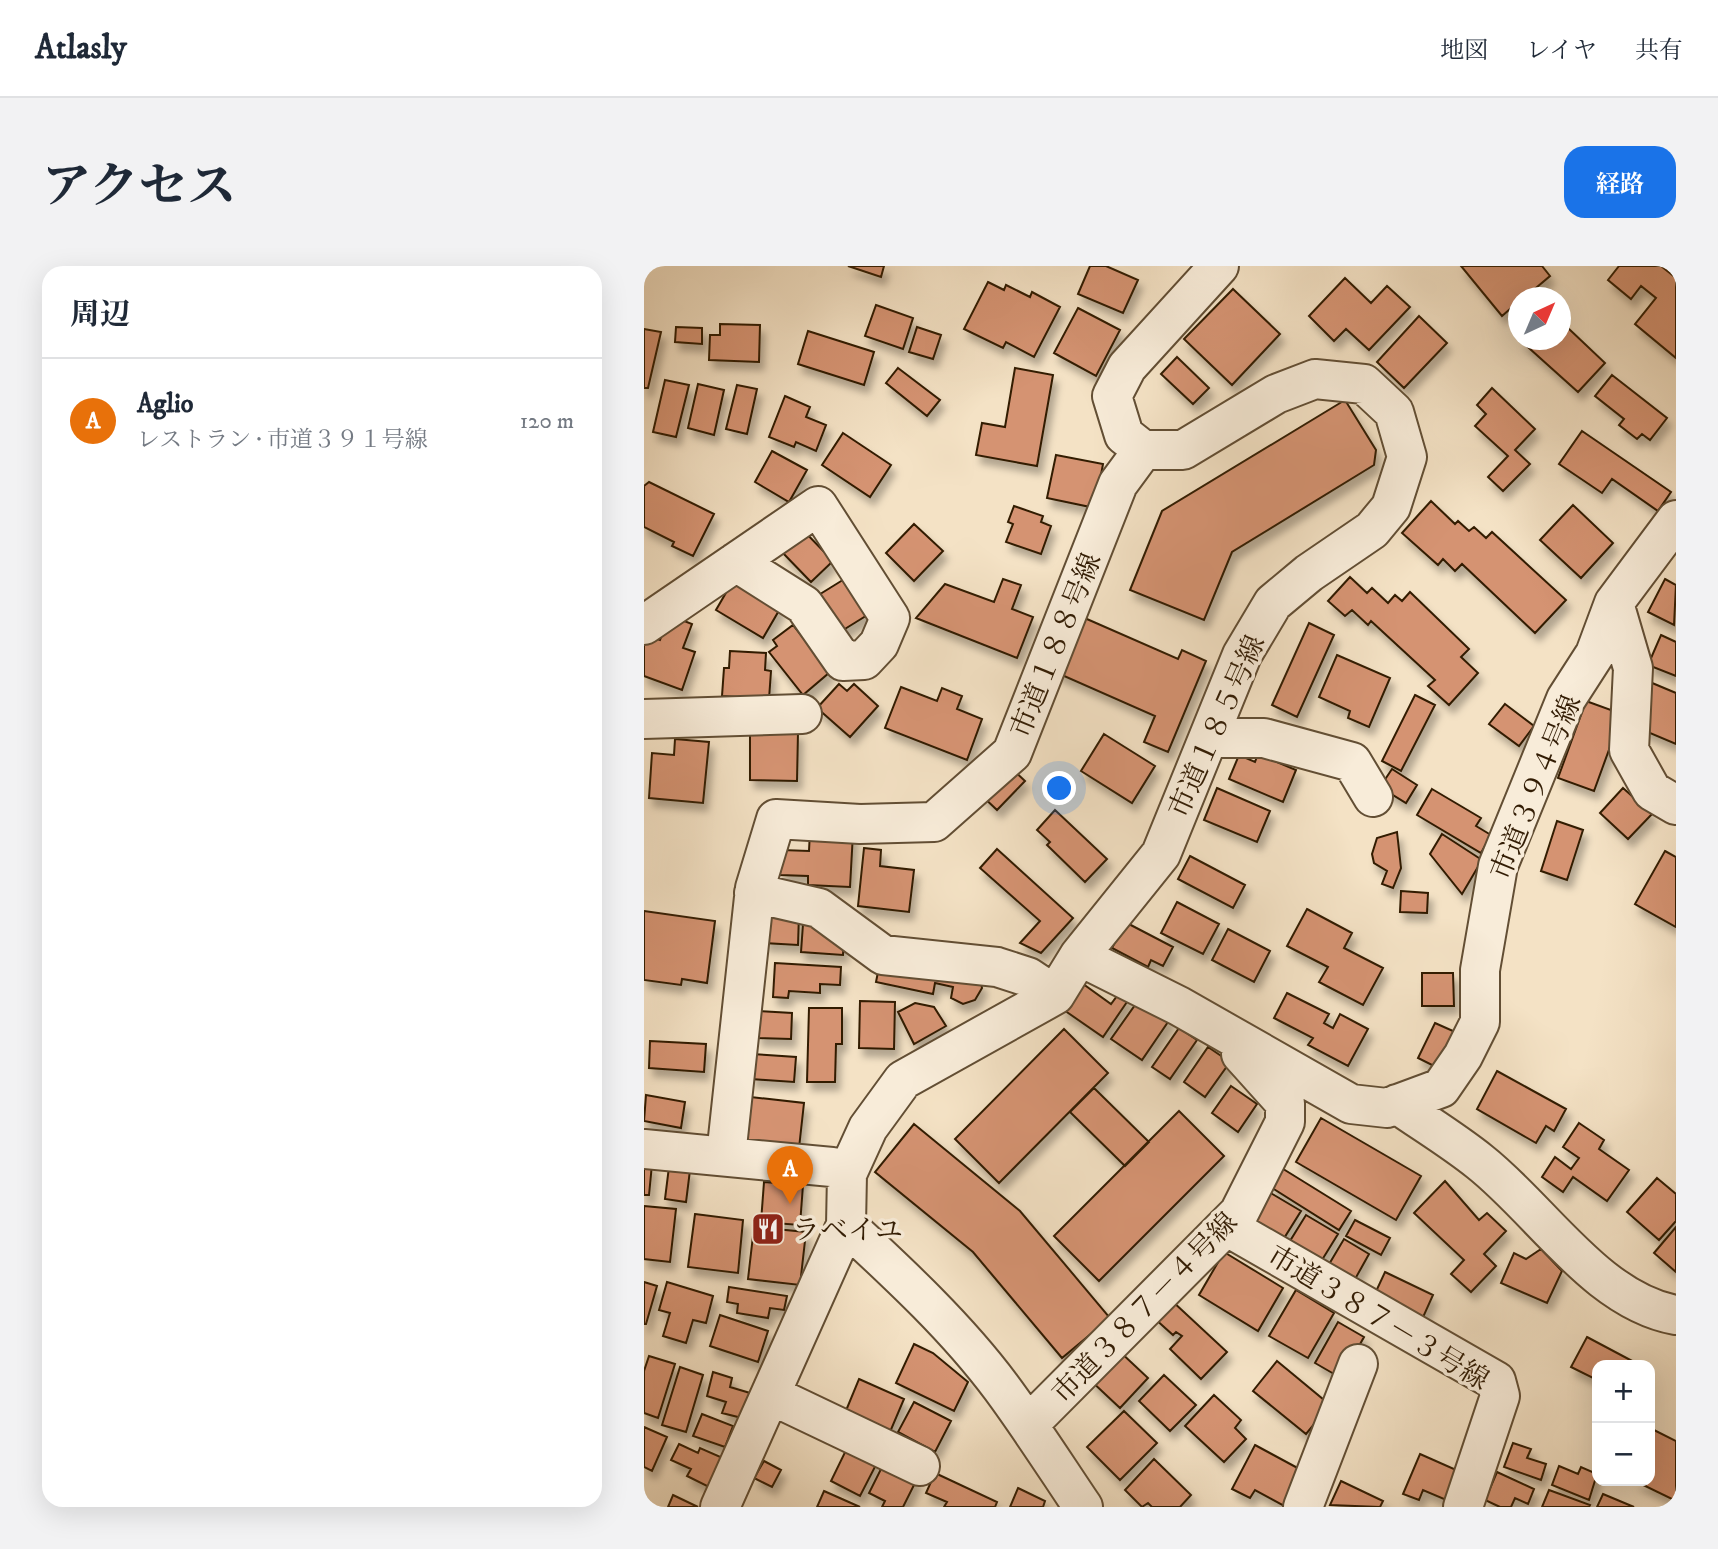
<!DOCTYPE html>
<html lang="ja">
<head>
<meta charset="utf-8">
<style>
  body { margin:0; font-family:"IM FELL DW Pica","Noto Serif JP",serif; background:#f2f2f3; color:#1f2937 }
  .controls { position:absolute; right:21px; bottom:21px; display:grid; overflow:hidden; border-radius:14px; box-shadow:0 7px 28px #0002 }
  .controls button { width:63px; height:63px; display:grid; place-items:center; padding:0; border:0; border-bottom:2px solid #e0e1e3; background:#fff; color:#1f2937; font:35px sans-serif }
  .compass { position:absolute; left:864px; top:21px; width:63px; height:63px; border-radius:50%; background:#fff; box-shadow:0 7px 28px #0002; rotate:44deg }
  .you { position:absolute; left:416px; top:523px; width:24px; height:24px; margin:-18px; border:5px solid #fff; border-radius:50%; background:#1a73e8; box-shadow:0 0 0 10px #1a73e833 }
  .badge { display:grid; place-items:center; width:46px; height:46px; border-radius:50%; background:#1a73e8; color:#fff; font-size:23px; font-weight:700 }
  .pin { position:absolute; translate:-50% -58px; filter:drop-shadow(0 2px 4px #0008) }
  .pin::after { content:''; position:absolute; top:37px; width:24px; height:21px; background:inherit; clip-path:polygon(0 0,100% 0,50% 100%) }
  .list { margin:0; padding:0; list-style:none }
  h2 { display:flex; justify-content:space-between; align-items:center; height:91px; margin:0; padding:0 28px; font-size:30px }
  h2 small { font-size:23px; font-weight:400; color:#747a83 }
  .list li { display:grid; grid-template-columns:46px 1fr auto; gap:21px; align-items:center; box-sizing:border-box; height:126px; padding:0 28px; border-top:2px solid #e0e1e3 }
  .list b { display:block; font-size:26px; white-space:nowrap }
  .list p { margin:0; font-size:23px; white-space:nowrap; color:#747a83 }
  .list em { font-size:23px; font-style:normal; color:#747a83 }
  .map { position:relative; flex:none; width:1032px; height:1241px; overflow:hidden; border-radius:21px }
  header { display:flex; align-items:center; gap:42px; box-sizing:border-box; height:98px; padding:0 35px; background:#fff; border-bottom:2px solid #e0e1e3 }
  header strong { font-size:33px }
  nav { display:flex; gap:38px; margin-inline-start:auto; font-size:24px }
  .intro { display:flex; align-items:center; justify-content:space-between; box-sizing:border-box; height:168px; padding:0 42px }
  h1 { margin:0; font-size:49px }
  .button { padding:18px 32px; border-radius:21px; background:#1a73e8; color:#fff; font-size:24px; font-weight:700 }
  main { display:flex; gap:42px; padding:0 42px }
  aside { flex:1; background:#fff; border-radius:21px; box-shadow:0 7px 28px #0002 }
  .map>svg:first-child { display:block }
  .building { fill:#d59372; stroke:#321c04; stroke-width:2; filter:url(#shadow) }
  .lines { fill:none; stroke-linecap:round; stroke-linejoin:round }
  .minor-casing { stroke:#624e34; stroke-width:42 }
  .minor { stroke:#f8ecd9; stroke-width:38 }
  .labels { text-anchor:middle; stroke-width:7; stroke-linejoin:round; paint-order:stroke }
  .street-label { font-size:28px; fill:#321c04; stroke:#f8ecd9 }
  .poi-label { font-size:28px; fill:#321c04; stroke:#f8ecd9; text-anchor:start }
</style>
</head>
<body>
<header>
<strong>Atlasly</strong>
<nav><a>地図</a><a>レイヤ</a><a>共有</a></nav>
</header>
<div class="intro"><h1>アクセス</h1><a class="button">経路</a></div>
<main>
<aside>
<h2>周辺<small></small></h2>
<ul class="list">
<li><span class="badge" style="background:#e8710a">A</span><div><b>Aglio</b><p>レストラン · 市道３９１号線</p></div><em>120 m</em></li>
</ul>
</aside>
<div class="map">
<svg width="1032" height="1241" viewBox="0 0 1032 1241">
  <defs>
    <filter id="shadow"><feDropShadow dx="4.5" dy="8" stdDeviation="3.5" flood-color="#0004"/></filter>
  </defs>
  <rect width="100%" height="100%" fill="#f4e2c5"/>
  <filter id="stains"><feTurbulence type="fractalNoise" baseFrequency=".00286" numOctaves="4"/><feColorMatrix values="0 0 0 0 .2 0 0 0 0 .09 0 0 0 0 .02 0 0 0 .5 -.17"/></filter>
  <radialGradient id="worn" r=".72"><stop offset=".6" stop-color="#630" stop-opacity="0"/><stop offset="1" stop-color="#630" stop-opacity=".3"/></radialGradient>
  <path class="building" d="M204,0H240L237,11Z
    M446,0H462L494,14L479,47L434,28Z
    M817,0H898L906,10L880,32H874V36L858,50Z
    M975,0H1017L1032,12V92L991,58L1012,32L997,20L987,33L964,14Z
    M701,12L727,37L743,20L766,41L725,84L702,63L690,75L665,50Z
    M344,16L360,24L362,19L386,31L388,26L416,41L390,91L362,76L359,82L320,63Z
    M589,23L636,68L588,119L540,73Z
    M232,39L269,52L259,83L221,70Z
    M434,42L476,64L452,110L410,87Z
    M775,50L803,77L760,122L733,96Z
    M76,58L116,59L115,96L65,94L66,69H76Z
    M32,61L58,62V78L31,76Z
    M273,61L297,69L289,93L265,86Z
    M924,62L961,97L934,126L876,74H916V67Z
    M0,63L17,66L4,122H0Z
    M164,65L230,86L220,119L154,98Z
    M533,91L565,122L549,138L517,108Z
    M254,102L296,134L283,150L242,117Z
    M371,102L409,109L393,200L332,189L338,157L361,161Z
    M968,109L1023,152L1006,174L998,168L993,173L975,159L980,153L951,130Z
    M21,114L45,119L32,171L9,166Z
    M54,118L80,124L70,169L44,162Z
    M93,119L113,123L103,168L82,163Z
    M848,122L891,163L871,184L886,198L859,225L844,211L864,190L831,160L842,148L833,139Z
    M141,130L166,141L162,151L182,159L172,185L152,176L150,181L125,171Z
    M701,134L732,184L730,199L588,286L560,354L486,324L518,245Z
    M938,165L1027,226L1014,245L968,213L958,227L915,198Z
    M199,167L247,199L226,231L178,199Z
    M128,185L163,204L145,236L111,216Z
    M412,189L459,198L451,242L403,232Z
    M5,216L70,248L49,290L28,280L30,276L0,261V220Z
    M787,235L811,258L814,255L825,265L830,261L842,272L848,266L922,334L891,367L818,298L811,305L799,293L794,299L758,267Z
    M929,239L969,277L937,312L896,274Z
    M370,240L399,250L397,256L407,260L397,288L362,276L369,258L364,256Z
    M270,258L299,285L270,315L242,287Z
    M158,263L189,295L167,316L136,284Z
    M706,311L723,327L728,322L744,337L751,329L758,335L766,326L825,383L817,391L834,407L805,439L784,420L791,414L727,355L724,359L708,344L701,350L684,335Z
    M202,312L225,348L196,366L173,330Z
    M90,313L137,341L119,372L72,344Z
    M359,313L377,319L368,343L389,351L373,392L272,352L301,318L350,336Z
    M1021,313L1032,319L1030,359L1004,346Z
    M25,349L48,358L39,382L51,386L38,424L0,410V368L16,374Z
    M436,350L534,393L538,384L562,395L524,486L500,476L511,450L411,406Z
    M665,357L690,369L653,451L628,439Z
    M149,359L186,406L159,429L125,386L133,380L129,374Z
    M1017,369L1032,376V410L1004,399Z
    M86,385L122,387L121,404L127,405L125,433L78,430L80,402H85Z
    M693,389L746,412L725,461L704,452L706,445L675,431Z
    M1001,414L1032,427V478L994,462Z
    M195,418L203,425L210,418L234,440L206,471L173,442Z
    M257,421L293,435L298,422L318,430L313,443L338,453L323,494L241,462Z
    M771,429L791,439L757,505L738,495Z
    M942,435L978,448L950,525L914,512Z
    M861,438L890,460L875,480L845,458Z
    M106,465L154,466L153,515L106,514Z
    M460,468L511,500L488,537L437,505Z
    M31,473L65,476L59,537L5,532L8,487L30,489Z
    M614,488L652,504L639,536L585,513L595,489L611,496Z
    M364,499L381,515L353,544L336,528Z
    M748,503L773,519L762,537L736,521Z
    M573,522L626,545L613,576L560,554Z
    M979,522L1008,548L984,573L956,547Z
    M788,523L837,552L832,560L847,569L837,587L773,549Z
    M411,544L463,593L441,616L403,579L406,576L393,564Z
    M913,555L939,564L923,614L897,605Z
    M166,565L209,567L206,621L164,619V610L136,609L138,584L165,585Z
    M753,566L757,602L749,622L738,618L743,605L730,597L728,588L733,572Z
    M798,568L838,594L818,628L786,588Z
    M220,582L237,584L236,600L270,604L265,646L214,640Z
    M353,583L429,652L397,687L376,677L396,655L336,602Z
    M1021,585L1032,591V661L991,638Z
    M546,590L601,619L589,642L534,613Z
    M757,625L784,627L783,647L756,646Z
    M533,636L575,658L559,688L517,667Z
    M663,643L708,667L700,682L739,702L719,739L675,716L684,701L643,680Z
    M0,645L71,655L63,717L38,713L37,719L0,714Z
    M122,646L155,648L154,679L120,677Z
    M481,656L529,681L519,700L507,694L504,701L468,682Z
    M159,658L181,659L180,670L200,671L199,689L157,686Z
    M584,663L626,685L610,716L568,694Z
    M237,691L337,716L338,722L331,734L319,738L307,732L309,721L291,717L289,728L232,716Z
    M131,697L197,701L196,719L176,718V727L145,725L144,732L129,731Z
    M778,707H809L810,740H778Z
    M435,715L467,738L476,726L485,733L459,771L417,742Z
    M643,727L685,748L680,757L689,762L696,748L724,763L704,800L664,779L669,772L630,752Z
    M496,732L526,753L498,794L467,773Z
    M216,735L251,736L250,783L215,782Z
    M271,737L290,741L302,760L270,778L254,746Z
    M165,742H198V778H192L191,816H163Z
    M114,745L148,747L147,773L113,772Z
    M791,757L818,769L800,805L774,792Z
    M535,762L553,774L526,813L508,801Z
    M420,763L464,807L355,917L311,873Z
    M6,775L62,778L60,806L5,802Z
    M564,781L586,796L561,831L540,816Z
    M108,788L152,791L150,816L107,813Z
    M853,805L922,843L910,865L902,860L892,877L833,843Z
    M587,820L613,838L594,866L568,847Z
    M450,822L505,876L481,900L426,846Z
    M2,829L41,836L37,862L0,855Z
    M98,830L160,837L155,882L94,875Z
    M535,845L580,890L455,1015L410,970Z
    M677,852L777,910L752,954L652,896Z
    M935,857L960,874L955,883L985,904L963,935L929,911L919,926L898,911L911,891L927,903L935,892L919,881Z
    M270,858L376,945L466,1052L418,1092L329,986L231,906Z
    M0,897L8,898L5,929H0Z
    M25,901L46,904L42,936L21,933Z
    M636,901L707,945L695,964L625,920Z
    M1013,912L1032,928V955L1015,974L983,946Z
    M801,915L835,954L843,947L862,965L840,988L852,1000L827,1026L807,1008L820,994L770,947Z
    M120,916L159,919L156,959L117,956Z
    M625,926L657,945L637,977L606,957Z
    M0,940L32,943L26,996L0,993Z
    M51,948L99,954L94,1007L44,1001Z
    M662,949L694,968L678,994L646,975Z
    M711,954L746,972L737,989L702,970Z
    M110,961L162,966L156,1019L104,1013Z
    M1032,961V1006L1010,987Z
    M700,973L725,988L710,1015L684,1000Z
    M897,983L918,1005L903,1037L857,1017L870,987L882,993Z
    M580,986L639,1022L614,1065L555,1029Z
    M741,1006L789,1029L776,1058L728,1034Z
    M0,1016L13,1020L2,1058H0Z
    M23,1016L69,1030L62,1057L49,1054L42,1077L19,1070L26,1047L15,1044Z
    M85,1021L143,1030L140,1044L126,1042L124,1052L93,1047L94,1038L83,1036Z
    M652,1024L690,1047L664,1092L625,1070Z
    M527,1034L583,1086L557,1113L526,1083L538,1070L532,1066L529,1069L510,1052Z
    M76,1049L124,1065L114,1096L66,1080Z
    M694,1056L720,1071L697,1112L671,1097Z
    M943,1071L992,1097L991,1099H953V1114L927,1101Z
    M270,1078L289,1087L324,1116L310,1145L252,1117Z
    M473,1083L504,1112L476,1142L445,1113Z
    M5,1090L31,1098L14,1152L0,1147V1105Z
    M633,1095L686,1139L662,1168L609,1125Z
    M36,1101L59,1109L42,1166L18,1159Z
    M69,1106L88,1112L86,1121L106,1127L98,1152L78,1147L82,1136L63,1130Z
    M520,1109L552,1139L526,1165L495,1135Z
    M215,1113L260,1133L246,1166L201,1147Z
    M570,1129L597,1154L591,1162L602,1173L580,1196L541,1160Z
    M270,1136L307,1155L291,1186L254,1166Z
    M480,1145L513,1177L476,1214L443,1181Z
    M58,1148L89,1160L81,1181L49,1170Z
    M0,1161L23,1171L8,1205L0,1201Z
    M1006,1162L1032,1175V1235L991,1215H1006Z
    M869,1177L887,1183L883,1192L902,1198L897,1214L860,1201Z
    M35,1178L54,1187L56,1182L81,1193L67,1222L43,1210L47,1203L27,1194Z
    M205,1178L235,1193L216,1230L187,1215Z
    M611,1179L661,1206L642,1241L611,1224L606,1232L588,1223Z
    M776,1188L819,1207L807,1236L779,1224L775,1234L759,1228Z
    M510,1193L547,1229L536,1241H508L504,1237L498,1241L481,1224Z
    M120,1195L137,1204L128,1221L110,1212Z
    M240,1197L273,1213L259,1241H238L241,1235L225,1227Z
    M915,1200L934,1208L937,1201L953,1208L945,1234L908,1219Z
    M853,1206L890,1223L884,1238L871,1232L867,1241H856L841,1234Z
    M291,1207L353,1236L351,1241H300L303,1236L282,1227Z
    M697,1215L739,1235L736,1241L686,1239Z
    M374,1222L401,1235L399,1241H366Z
    M905,1224L946,1239L945,1241H898Z
    M180,1225L216,1241H173Z
    M959,1228L990,1241H953Z
    M29,1229L54,1241H24Z"/>
  <g class="lines">
    <defs>
      <path id="minor" d="M970,337L989,402L985,484L1008,525L1032,539
        M0,359L174,240L246,352L235,378L220,394L199,395L160,339L92,296
        M0,453L158,448
        M566,472H620L708,496L729,531
        M110,627L175,642L239,689L353,701L384,711L411,729
        M435,690L535,740L707,838L743,842L797,822L819,790L836,756V704L854,600L922,433L951,388L970,337L1032,254
        M753,838C780,857 810,875 836,896C897,944 953,1035 1032,1049
        M0,883L188,901L203,908
        M82,890L111,622L132,553L216,558L290,556L368,487L474,218L499,184
        M202,959C257,1010 313,1062 357,1121C386,1160 412,1201 439,1241
        M582,960L852,1115L856,1130L819,1241
        M127,1129L276,1200
        M384,1159L595,947L641,856V837L597,788
        M76,1241L202,959L203,908L224,862L259,814L411,729L435,690L517,588L598,389L629,337L665,307L728,264L747,241L763,191L750,146L720,118L671,113L632,128L539,184H499L480,169L468,130L483,101L575,0
        M659,1241L714,1098"/>
    </defs>
    <use href="#minor" class="minor-casing"/>
    <use href="#minor" class="minor"/>
  </g>
  <defs>
    <symbol id="restaurant-square" viewBox="-11 -11 22 22"><rect x="-9" y="-9" width="18" height="18" rx="4" fill="#8f2418" stroke="#f8ecd9"/><path d="M-5-6h1v4h1v-4h1v4h1v-4h1v5L-1.5 .5V6h-2V.5L-5-1ZM5-6V6H3V1.5H1.5Q1.5-4 5-6Z" fill="#fff"/></symbol>
  </defs>
  <g fill-rule="evenodd">
    <use href="#restaurant-square" x="105" y="944" width="38" height="38"/>
  </g>
  <g class="labels">
    <g class="street-label">
      <text transform="translate(411 379) rotate(-68)" y="10">市道１８８号線</text>
      <text transform="translate(572 460) rotate(-66)" y="10">市道１８５号線</text>
      <text transform="translate(891 521) rotate(-68)" y="10">市道３９４号線</text>
      <text transform="translate(500 1041) rotate(-46)" y="10">市道３８７－４号線</text>
      <text transform="translate(735 1051) rotate(31)" y="10">市道３８７－３号線</text>
    </g>
    <g class="poi-label">
      <text x="148" y="973">ラベイユ</text>
    </g>
  </g>
  <rect width="100%" height="100%" filter="url(#stains)"/>
  <rect width="100%" height="100%" fill="url(#worn)"/>
</svg>
<div class="controls">
<button>+</button>
<button>−</button>
</div>
<svg class="compass" viewBox="-18 -18 36 36"><path d="M0-13l5 13h-10z" fill="#e53935"/><path d="M0 13l5-13h-10z" fill="#747a83"/></svg>
<div class="you"></div>
<div class="pin badge" style="left:146px;top:938px;background:#e8710a">A</div>
</div>
</main>
</body>
</html>
